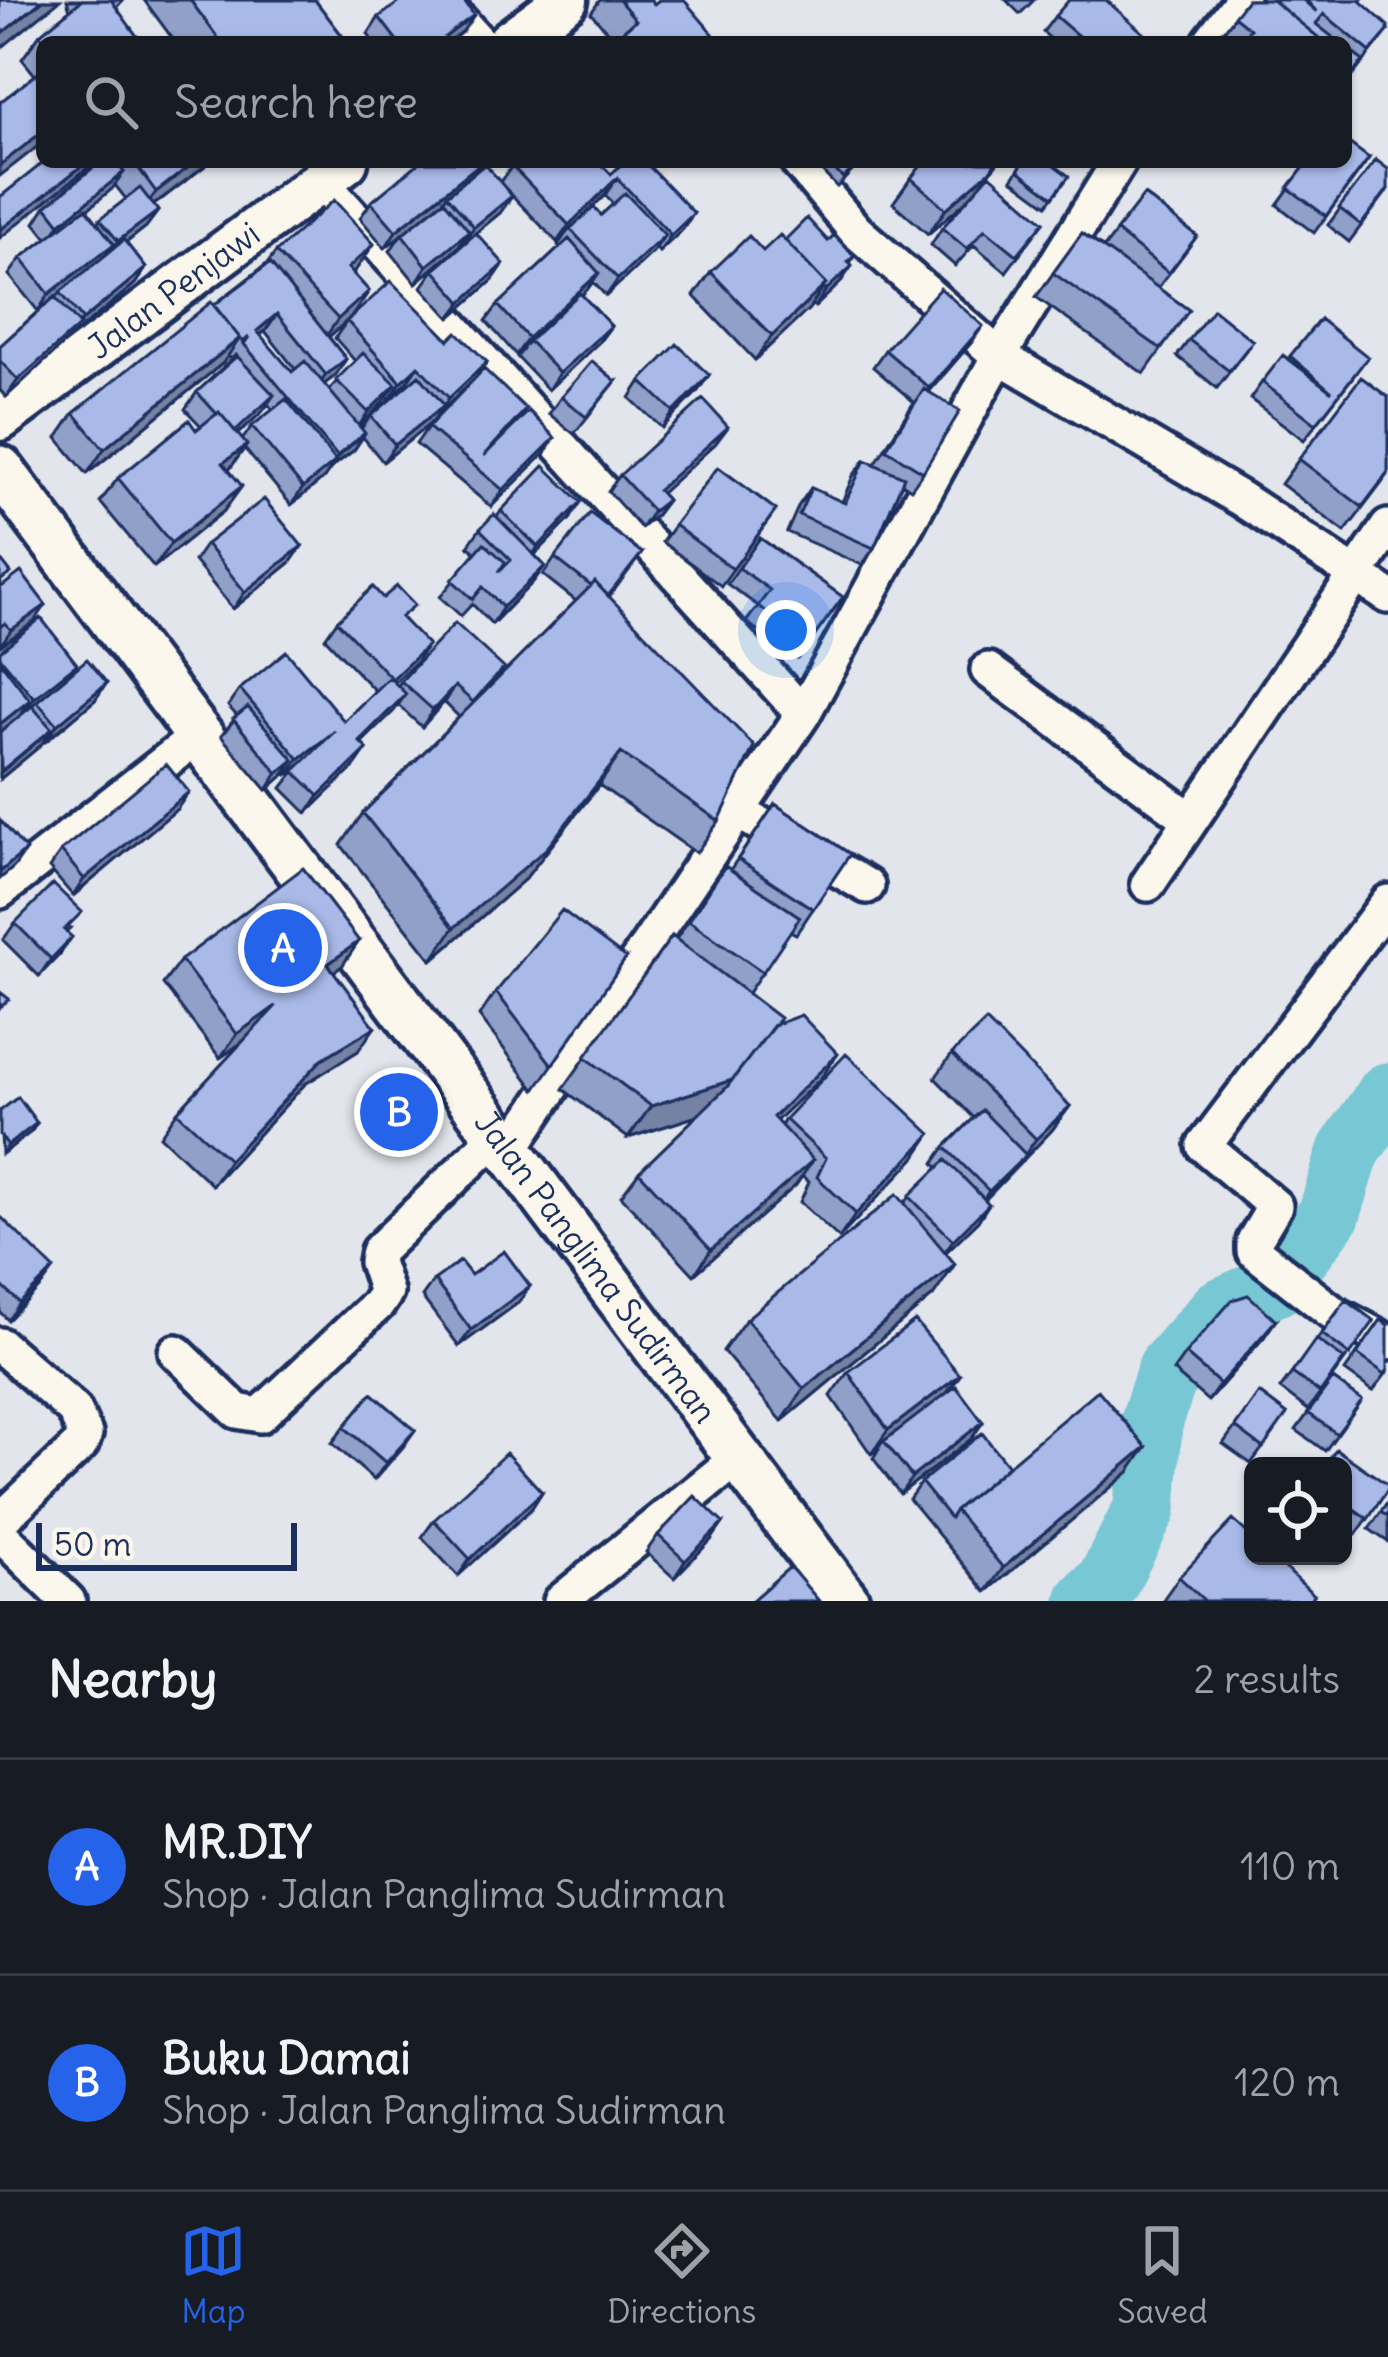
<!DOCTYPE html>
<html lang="en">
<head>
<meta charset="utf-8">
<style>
  body { margin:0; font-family:Delius,sans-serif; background:#20242c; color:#f1f3f6 }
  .controls { position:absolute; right:36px; bottom:36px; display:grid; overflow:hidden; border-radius:18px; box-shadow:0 3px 9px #0004 }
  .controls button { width:108px; height:108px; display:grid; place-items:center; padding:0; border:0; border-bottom:3px solid #363941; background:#171b24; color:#f1f3f6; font:60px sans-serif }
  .scale { position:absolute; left:36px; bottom:30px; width:261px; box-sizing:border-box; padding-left:12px; border:6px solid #1b2f5e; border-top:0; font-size:33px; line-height:42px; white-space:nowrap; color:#1b2f5e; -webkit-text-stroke:9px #fbf7ec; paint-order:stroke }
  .you { position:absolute; left:786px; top:630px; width:42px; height:42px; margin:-30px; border:9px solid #fff; border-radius:50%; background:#1a73e8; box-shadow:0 0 0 18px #1a73e833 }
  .badge { display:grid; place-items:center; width:78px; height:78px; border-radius:50%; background:#2563eb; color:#fff; font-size:39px; font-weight:700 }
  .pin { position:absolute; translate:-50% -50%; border:6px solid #fff; box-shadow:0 3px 12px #0006 }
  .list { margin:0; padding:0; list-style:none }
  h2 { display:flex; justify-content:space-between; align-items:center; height:156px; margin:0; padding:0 48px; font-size:51px }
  h2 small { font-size:39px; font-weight:400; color:#9ea1a6 }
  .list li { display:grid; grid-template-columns:78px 1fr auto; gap:36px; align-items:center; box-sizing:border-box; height:216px; padding:0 48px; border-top:3px solid #363941 }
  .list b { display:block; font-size:45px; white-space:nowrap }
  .list p { margin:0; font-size:39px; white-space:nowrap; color:#9ea1a6 }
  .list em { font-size:39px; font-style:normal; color:#9ea1a6 }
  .icon { flex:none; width:66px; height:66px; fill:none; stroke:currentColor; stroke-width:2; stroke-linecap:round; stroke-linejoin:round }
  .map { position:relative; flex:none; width:1388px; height:1601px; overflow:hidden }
  .search { position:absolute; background:#171b24; box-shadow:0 3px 9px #0004; left:36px; right:36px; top:36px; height:132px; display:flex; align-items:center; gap:30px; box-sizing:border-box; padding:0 42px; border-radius:18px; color:#9ea1a6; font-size:45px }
  .sheet { height:588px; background:#171b24 }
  nav { display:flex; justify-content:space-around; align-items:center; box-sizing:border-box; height:168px; border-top:3px solid #363941; background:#171b24; font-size:33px; color:#9ea1a6 }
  nav a { display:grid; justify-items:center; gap:6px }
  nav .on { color:#2563eb }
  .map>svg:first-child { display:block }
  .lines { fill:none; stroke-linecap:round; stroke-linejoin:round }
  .river { stroke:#78c7d4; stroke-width:63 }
  .minor-casing { stroke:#1b2f5e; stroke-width:42 }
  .tertiary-casing { stroke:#1b2f5e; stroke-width:51 }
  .secondary-casing { stroke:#1b2f5e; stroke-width:54 }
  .minor { stroke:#fbf7ec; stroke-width:33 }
  .tertiary { stroke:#fbf7ec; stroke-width:42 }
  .secondary { stroke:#fbf7ec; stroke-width:45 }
  .wall { fill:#91a0c8; stroke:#1b2f5e; stroke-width:3; fill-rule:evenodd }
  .shaded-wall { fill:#7682a3; stroke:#1b2f5e; stroke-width:3 }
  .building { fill:#a9bae9; stroke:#1b2f5e; stroke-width:3 }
  .labels { text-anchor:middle; stroke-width:9; stroke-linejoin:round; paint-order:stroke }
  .street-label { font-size:33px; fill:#1b2f5e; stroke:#fbf7ec }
</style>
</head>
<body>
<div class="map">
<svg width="1388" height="1601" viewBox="0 0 1388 1601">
  <rect width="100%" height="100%" fill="#e2e5eb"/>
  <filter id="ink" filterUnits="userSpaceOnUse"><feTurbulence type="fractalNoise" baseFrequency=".00833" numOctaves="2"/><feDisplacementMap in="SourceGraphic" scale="24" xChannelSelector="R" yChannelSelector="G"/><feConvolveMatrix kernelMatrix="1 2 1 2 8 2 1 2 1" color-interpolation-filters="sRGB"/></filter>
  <g filter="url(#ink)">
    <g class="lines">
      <path class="river" d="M1087,1601L1108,1581L1145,1509L1151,1424L1169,1368L1221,1309L1276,1285L1329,1215L1349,1151L1388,1094"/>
      <defs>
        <path id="minor" d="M441,0L479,42
          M1210,42L1242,0
          M798,162L856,231L999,356L1241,499L1388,596
          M321,181L803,714
          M988,670L1190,819
          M737,811L867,886
          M1148,884L1388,527
          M0,891L198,736
          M1388,902L1204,1146L1275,1206L1254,1241V1251L1332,1312L1388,1342
          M508,1153L803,714L999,356L1119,162
          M0,1345L74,1410L85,1434L81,1444L0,1521
          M176,1352L237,1411L260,1415L378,1304L386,1292L376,1262L378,1251L496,1137
          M0,1534L68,1601
          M561,1601L738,1458"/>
        <g id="tertiary">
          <path d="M509,42L566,0"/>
          <path id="s1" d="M0,419L346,162"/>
        </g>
        <g id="secondary">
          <path id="s2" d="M0,469L846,1601"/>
        </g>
      </defs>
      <use href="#minor" class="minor-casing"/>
      <use href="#tertiary" class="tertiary-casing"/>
      <use href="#secondary" class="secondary-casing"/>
      <use href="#minor" class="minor"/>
      <use href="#tertiary" class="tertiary"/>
      <use href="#secondary" class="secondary"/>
    </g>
    <path class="wall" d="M67,0H123L116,8L141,42H42V143L35,75L22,59L40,34L70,10Z
      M144,0H315L347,42H175Z
      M600,0H651L654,4L614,39L591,13Z
      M1006,0H1034L1020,14Z
      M1247,0H1361L1360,1L1388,31L1346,84V42H1213L1223,32Z
      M1055,16L1154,42H1054L1043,32Z
      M379,17L463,31L449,42H373L368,34Z
      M1369,158L1314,233L1277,205L1308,162Z
      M1376,160L1388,190L1349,242L1328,225Z
      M98,162H210L154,205L158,211L146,227L126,243L146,268L135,284L72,336L6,397L0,390V346L38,311L9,275L21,258L47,238L35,223L46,206ZM115,185L126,199L97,223L87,210Z
      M483,162L477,170L500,182L512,166L611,174L682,230L659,252L656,248L606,296L593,282L582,295L611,326L599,342L548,390L517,357L524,348L516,355L486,321L498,305L560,247L558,245L568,231L557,242L506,189L512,196L500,213L462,244L461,243L416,283L390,251L401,235L385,248L360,218L371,202ZM605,195L613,204L601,215L585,214Z
      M813,162H866L861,166L859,164L837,187Z
      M1024,162L1069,176L1047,205L1012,179Z
      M911,178L977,190L1044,222L1006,272L974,245L955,266L931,245L942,228L968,199L928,234L893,203Z
      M1144,195L1197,236L1158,288L1189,310L1144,374L1036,297L1082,233L1104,248Z
      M785,240L828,241L854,256L840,283L815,307L812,304L755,360L694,296L711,272L763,251Z
      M276,252L357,268L353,273L369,291L352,316L329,337L346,359L335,376L324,384L329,390L355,361L335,338L347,321L449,340L487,362L476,378L526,409L515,425L544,454L491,507L416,444L428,427L471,383L432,422L383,462L363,437L354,450L331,468L324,478L291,505L244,448L229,470L224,511L154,567L100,502L118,478L201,426L185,409L197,392L237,354L231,359L228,356L223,363L87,474L57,438L74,413L268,263ZM265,331L295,369L292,372L260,335ZM406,383L408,385L371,416L361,429L359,426L387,396L390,399ZM268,404L273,410L252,426L242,440L238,434L262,412Z
      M434,270L492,281L450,318L422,287Z
      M1320,319L1356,373L1304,440L1250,399L1262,382L1288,359Z
      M1189,340L1253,341L1217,388L1177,356Z
      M971,343L929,392L923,472L911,489L902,483L874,548L862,565L787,532L799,505L811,488L842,502L853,476L865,460L875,464L914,402L873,367L885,350Z
      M709,375L697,392L662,428L630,398L641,381Z
      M616,381L574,434L549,414L561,397Z
      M1388,397V475L1345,532L1281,484L1299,459Z
      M716,443L661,493L667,500L655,516L641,528L608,491L620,475Z
      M718,467L776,510L721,586L662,542Z
      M501,511L570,519L535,555L545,566L533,582L492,624L472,604L461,616L440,597L476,553L468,546L480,529L497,517Z
      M760,538L843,597L798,659L746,622L758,606L727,584Z
      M206,544L302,546L290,563L233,609L194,561Z
      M642,553L609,597L719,821L696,853L599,785L525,879L432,960L341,845L363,813L459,717L444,702L422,727L398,705L361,743L367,749L355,766L307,813L282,788L299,766L287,775L285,773L267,790L221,736L237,716L228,706L240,689L344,721L375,691L325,638L337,621L404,620L416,662L394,682L398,686L401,681L494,683L576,601L543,575L555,558Z
      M0,559L1,587L34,622L0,646Z
      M0,651L70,673L95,700L45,742L44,740L40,746L0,779Z
      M775,804L850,854L796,934L790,931L748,993L821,1078L776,1121L781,1126L785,1119L914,1159L839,1238L800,1202L809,1182L802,1176L796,1185L694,1275L621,1196L639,1172L697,1116L628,1138L563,1089L672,936L676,939L725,866L730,870Z
      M177,809L73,896L49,868L61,851Z
      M15,923L70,928L66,932L60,954L39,976L3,940Z
      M359,941L342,966L334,972L358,1051L305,1084L212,1185L160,1136L177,1112L242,1043L220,1058L163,984L181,960Z
      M626,958L535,1090L479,1016L496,992Z
      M952,1054L1070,1106L1052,1130L985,1200L978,1221L945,1253L955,1264L933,1296L782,1421L723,1351L746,1319L904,1203L938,1168L934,1163L945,1147L974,1118L935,1078Z
      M0,1111L37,1123L31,1132L2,1154Z
      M0,1216L42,1285L8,1320L0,1312Z
      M471,1275L530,1286L518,1303L459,1346L422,1297L434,1280Z
      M1346,1300L1374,1321L1308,1410L1280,1389Z
      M1276,1320L1264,1337L1208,1401L1173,1371L1185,1354Z
      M1381,1320L1388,1371L1373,1391L1345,1371Z
      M848,1372L960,1375L947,1393L983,1422L971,1439L900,1494L873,1458L880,1448L871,1454L831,1396Z
      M1333,1379L1362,1400L1325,1451L1296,1430Z
      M1259,1393L1287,1414L1251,1464L1223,1444Z
      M344,1427L415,1430L374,1480L332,1443Z
      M1146,1447L1129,1472L986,1592L909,1499L921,1482L1008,1466Z
      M1343,1466L1388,1489L1356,1535L1343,1526Z
      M542,1492L531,1509L458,1576L422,1537L434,1520Z
      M1388,1502V1542L1369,1529Z
      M723,1523L711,1540L674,1578L646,1552L658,1535Z
      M1179,1577L1314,1595L1310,1601H1162Z"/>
    <path class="shaded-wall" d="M43,0H60L0,49V35Z
      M474,15L463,31L449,42L445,37Z
      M42,132V143L0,176V165Z
      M87,162H95L0,238V230Z
      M195,162H210L139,216L156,192Z
      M483,162L472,177L447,195L442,202L385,248L396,231Z
      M996,162H998L972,196L928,234L946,209Z
      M124,172L112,189L49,241L60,224Z
      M617,178L605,195L557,242L569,225Z
      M512,196L500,213L462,244L474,227Z
      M158,211L146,227L106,258L118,241Z
      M694,213L682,230L659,252L671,235Z
      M469,231L457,248L416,283L427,266Z
      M665,235L653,252L606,296L618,279Z
      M114,244L102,261L38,311L49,294Z
      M374,244L357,268L331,293L348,268Z
      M504,264L492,281L450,318L462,302Z
      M852,266L840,283L815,307L826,290Z
      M146,268L135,284L72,336L6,397L18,380L83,320Z
      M599,273L587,290L530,342L529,341L516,355L528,338Z
      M826,284L809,309L755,360L772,336Z
      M369,291L352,316L321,344L338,319Z
      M277,314L265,331L245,347L257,331Z
      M611,326L599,342L548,390L559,373Z
      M983,326L971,343L917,405L929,388Z
      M240,338L223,363L87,474L104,449Z
      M346,359L335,376L314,392L326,375Z
      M487,362L475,379L437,415L449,398Z
      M418,366L406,383L390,399L401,382Z
      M709,375L697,392L662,428L674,412Z
      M396,384L384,401L357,429L368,412Z
      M274,395L262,412L221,449L233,432Z
      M444,405L432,422L383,462L395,445Z
      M728,427L716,443L646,507L658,490Z
      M365,433L354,450L331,468L324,478L291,505L303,488Z
      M555,438L544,454L491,507L503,490Z
      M247,445L229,470L223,463Z
      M242,486L224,511L154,567L171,543Z
      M667,500L655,516L641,528L653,511Z
      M581,502L570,519L526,564L538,547Z
      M302,546L290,563L233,609L245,592Z
      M545,566L533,582L492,624L503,607Z
      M46,605L34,622L0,646L11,630Z
      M428,645L416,662L380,696L392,679Z
      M77,664L65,681L37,701L22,715L34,698Z
      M107,683L95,700L45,742L57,725Z
      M455,686L444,702L422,727L433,710Z
      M406,694L394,711L347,757L359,741Z
      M30,700L19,717L0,732V724Z
      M52,729L40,746L0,779V773Z
      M335,731L323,748L287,775L299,759Z
      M367,749L355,766L307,813L319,796Z
      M621,753L599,785L525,879L432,960L454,928Z
      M294,760L282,777L267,790L278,773Z
      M189,792L177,809L73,896L84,879Z
      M26,850L14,867L0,879V872Z
      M72,937L60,954L39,976L51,959Z
      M359,941L342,966L311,989L328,964Z
      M276,1006L259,1030L220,1058L237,1034Z
      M375,1027L358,1051L305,1084L212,1185L229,1160L322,1059Z
      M838,1054L821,1078L755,1141L773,1117Z
      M732,1080L710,1112L628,1138L651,1106Z
      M1070,1106L1052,1130L977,1208L989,1191L1021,1160L1036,1139Z
      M37,1123L31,1132L2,1154L8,1145Z
      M931,1134L914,1159L839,1238L856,1214Z
      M813,1160L796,1185L694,1275L711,1250Z
      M989,1204L978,1221L941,1257L953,1240Z
      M955,1264L933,1296L782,1421L804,1389Z
      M54,1269L42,1285L8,1320L20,1303Z
      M530,1286L518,1303L459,1346L471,1330Z
      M1276,1320L1264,1337L1208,1401L1220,1384Z
      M960,1375L942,1400L884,1441L871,1454L888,1430Z
      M983,1422L971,1439L900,1494L912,1477Z
      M415,1430L403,1447L374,1480L386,1463Z
      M1146,1447L1129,1472L986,1592L1003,1568Z
      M542,1492L531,1509L458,1576L470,1559Z
      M723,1523L711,1540L674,1578L685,1561Z"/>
    <path class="building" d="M0,0H43L0,35Z
      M82,0H111L141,42H45L40,34Z
      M190,0H315L347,42H221Z
      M402,0H463L474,15L445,37L450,42H398L379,17Z
      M619,0H651L654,4L659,0H684L720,42H610L636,20Z
      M1069,0H1106L1154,42H1085L1055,16Z
      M1247,0H1272L1324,42H1239L1250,29L1234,16Z
      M1272,0H1303L1317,12L1306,0H1359L1388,26V31L1370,52L1324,14L1316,24L1339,42H1324Z
      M1222,31L1235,42H1213Z
      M1346,48L1363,61L1352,75L1348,72L1353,65L1346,59Z
      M1346,59L1353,65L1346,74Z
      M42,70V132L0,165V102Z
      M1346,141L1369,158L1326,216L1288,188L1308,162H1346Z
      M1376,160L1388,169V189L1361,225L1339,208Z
      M44,162H87L0,230V197Z
      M100,162H115L124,172L60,224L46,206Z
      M134,162H195L156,192Z
      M420,162H482L396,231L371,202Z
      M516,162H599L611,174L624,162H645L694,213L671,235L617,178L569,225L512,166Z
      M827,162H861L843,178Z
      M924,162H996L989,172L946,209L911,178Z
      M1024,162H1050L1069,176L1053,197L1018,170Z
      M485,164L512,196L474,227L447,195Z
      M990,174L1044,222L1017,255L985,229L967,249L942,228Z
      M140,188L158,211L118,241L100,219Z
      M625,193L665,235L618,279L570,229L594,207L601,215Z
      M1144,195L1197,236L1169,273L1116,231Z
      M334,200L374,244L348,268L369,291L338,319L276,252Z
      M444,200L469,231L427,266L402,234Z
      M86,208L114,244L49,294L21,258Z
      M807,218L828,241L834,235L854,256L848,262L852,266L826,290L823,287L826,284L785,240Z
      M476,233L504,264L462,302L434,270Z
      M1082,233L1189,310L1161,349L1053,273Z
      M780,235L826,284L772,336L711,272L749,236L763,251Z
      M569,239L599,273L528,338L498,305Z
      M124,240L146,268L83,320L60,292Z
      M270,263L346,359L326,375L277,314L257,331L292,372L305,361L365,433L337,456L244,344L249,337L243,342L214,305Z
      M391,281L449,340L457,332L487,362L449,398L418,366L401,382L347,321Z
      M940,288L983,326L929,388L885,350Z
      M580,293L611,326L559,373L529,341Z
      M55,297L80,325L18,380L0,361V346Z
      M211,302L240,338L104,449L74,413Z
      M1213,309L1253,341L1229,371L1189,340Z
      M1320,319L1368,357L1316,424L1262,382L1283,355L1332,392L1290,356Z
      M677,344L709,375L674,412L641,381Z
      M363,353L396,384L368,412L336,380Z
      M237,356L274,395L235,431L219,412L217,414L197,392Z
      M592,361L616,381L586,417L561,397Z
      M484,369L526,409L484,456L529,411L555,438L503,490L428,427Z
      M419,375L444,405L395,445L371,416Z
      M1361,377L1388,397V473L1362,507L1299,459Z
      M924,389L960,411L923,472L886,449Z
      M286,399L336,461L303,488L252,426Z
      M703,399L728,427L658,490L667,500L653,511L620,475Z
      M219,412L247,445L223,463L242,486L171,543L118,478L189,420L196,430Z
      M865,460L904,477L874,548L799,515L811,488L845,503Z
      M544,466L581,502L538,547L501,511Z
      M718,467L776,510L733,569L674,525Z
      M264,499L302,546L245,592L206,544Z
      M590,513L642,553L608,596L595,582L591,586L555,558Z
      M494,514L545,566L503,607L483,587L473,599L452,580L484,543L505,562L499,572L511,560L480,529Z
      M760,538L843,597L810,642L758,606L770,590L739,568Z
      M0,559L11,573L0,581Z
      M21,572L46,605L11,630L5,623L0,627V588Z
      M595,582L754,746L719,821L621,753L547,848L454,928L363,813Z
      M397,586L415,605L401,617L428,645L392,679L337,621L373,587L383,598Z
      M41,618L77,664L34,698L0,657V651Z
      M455,623L504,668L473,702L455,686L433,710L401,681Z
      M286,651L344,721L389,677L406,694L359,741L367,749L319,796L294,771L335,731L299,759L240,689Z
      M87,659L107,683L57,725L37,701Z
      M0,661L30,700L0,724Z
      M32,706L52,729L1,771L0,732Z
      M248,707L294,760L278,773L233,719Z
      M166,764L189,792L84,879L61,851Z
      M775,804L850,854L813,909L738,859Z
      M0,820L26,850L0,872Z
      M725,866L800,917L763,972L689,921Z
      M303,868L359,941L328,964L375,1027L322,1059L229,1160L177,1112L276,1006L237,1034L181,960Z
      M53,884L82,912L64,930L72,937L51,959L15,923Z
      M562,910L626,958L552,1065L496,992Z
      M672,936L780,1018L732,1080L651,1106L585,1057Z
      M0,992L9,999L0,1008Z
      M801,1015L838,1054L773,1117L813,1160L711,1250L639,1172L727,1087L774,1025Z
      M986,1021L1070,1106L1036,1139L952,1054Z
      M846,1054L931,1134L856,1214L817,1177L826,1158L785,1119Z
      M18,1097L37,1123L8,1145L0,1135V1111Z
      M982,1110L1026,1155L989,1191L945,1147Z
      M946,1160L989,1204L953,1240L909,1196Z
      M897,1194L955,1264L804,1389L746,1319Z
      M0,1216L54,1269L20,1303L0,1284Z
      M504,1251L530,1286L471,1330L434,1280L460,1261L471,1275Z
      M1248,1295L1276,1320L1220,1384L1185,1354L1232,1300Z
      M1346,1300L1374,1321L1350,1355L1322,1334Z
      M1381,1320L1388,1325V1370L1385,1374L1357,1354Z
      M915,1321L960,1375L888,1430L848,1372Z
      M1316,1339L1344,1359L1320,1393L1292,1373Z
      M1333,1379L1362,1400L1337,1434L1308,1413Z
      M956,1386L983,1422L912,1477L884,1441Z
      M1098,1390L1146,1447L1003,1568L955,1510Z
      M372,1393L415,1430L386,1463L344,1427Z
      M1259,1393L1287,1414L1263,1448L1235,1427Z
      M982,1433L1008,1466L955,1510L950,1518L921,1482Z
      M1336,1449L1388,1485V1489L1368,1519L1343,1501V1466H1324Z
      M506,1453L542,1492L470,1559L434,1520Z
      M695,1496L723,1523L685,1561L658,1535Z
      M1388,1502V1517L1381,1512Z
      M1233,1520L1253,1538V1556H1272L1314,1595L1309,1601H1205L1179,1577Z
      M790,1567L819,1601H751Z"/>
  </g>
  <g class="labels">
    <g class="street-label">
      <text dy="12" stroke="none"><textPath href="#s1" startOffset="216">Jalan Penjawi</textPath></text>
      <text dy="12" stroke="none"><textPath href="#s2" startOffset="996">Jalan Panglima Sudirman</textPath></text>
    </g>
  </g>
</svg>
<div class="controls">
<button><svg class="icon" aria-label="locate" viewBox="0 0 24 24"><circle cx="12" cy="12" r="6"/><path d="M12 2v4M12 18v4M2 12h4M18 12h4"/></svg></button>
</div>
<div class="scale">50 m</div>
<div class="you"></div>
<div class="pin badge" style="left:283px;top:948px">A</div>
<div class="pin badge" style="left:399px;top:1112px">B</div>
<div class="search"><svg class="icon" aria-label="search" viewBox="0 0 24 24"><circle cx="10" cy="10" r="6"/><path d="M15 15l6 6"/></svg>Search here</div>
</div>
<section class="sheet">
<h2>Nearby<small>2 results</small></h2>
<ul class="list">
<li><span class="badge">A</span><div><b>MR.DIY</b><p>Shop · Jalan Panglima Sudirman</p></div><em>110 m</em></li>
<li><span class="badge">B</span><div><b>Buku Damai</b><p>Shop · Jalan Panglima Sudirman</p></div><em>120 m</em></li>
</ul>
</section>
<nav>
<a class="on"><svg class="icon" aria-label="map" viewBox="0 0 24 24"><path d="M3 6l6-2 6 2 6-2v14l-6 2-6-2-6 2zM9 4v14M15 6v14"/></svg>Map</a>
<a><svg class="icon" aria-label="directions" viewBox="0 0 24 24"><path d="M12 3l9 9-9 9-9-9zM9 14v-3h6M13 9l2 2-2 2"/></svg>Directions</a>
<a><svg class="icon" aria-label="saved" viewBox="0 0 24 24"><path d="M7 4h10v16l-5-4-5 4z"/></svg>Saved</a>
</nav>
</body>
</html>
